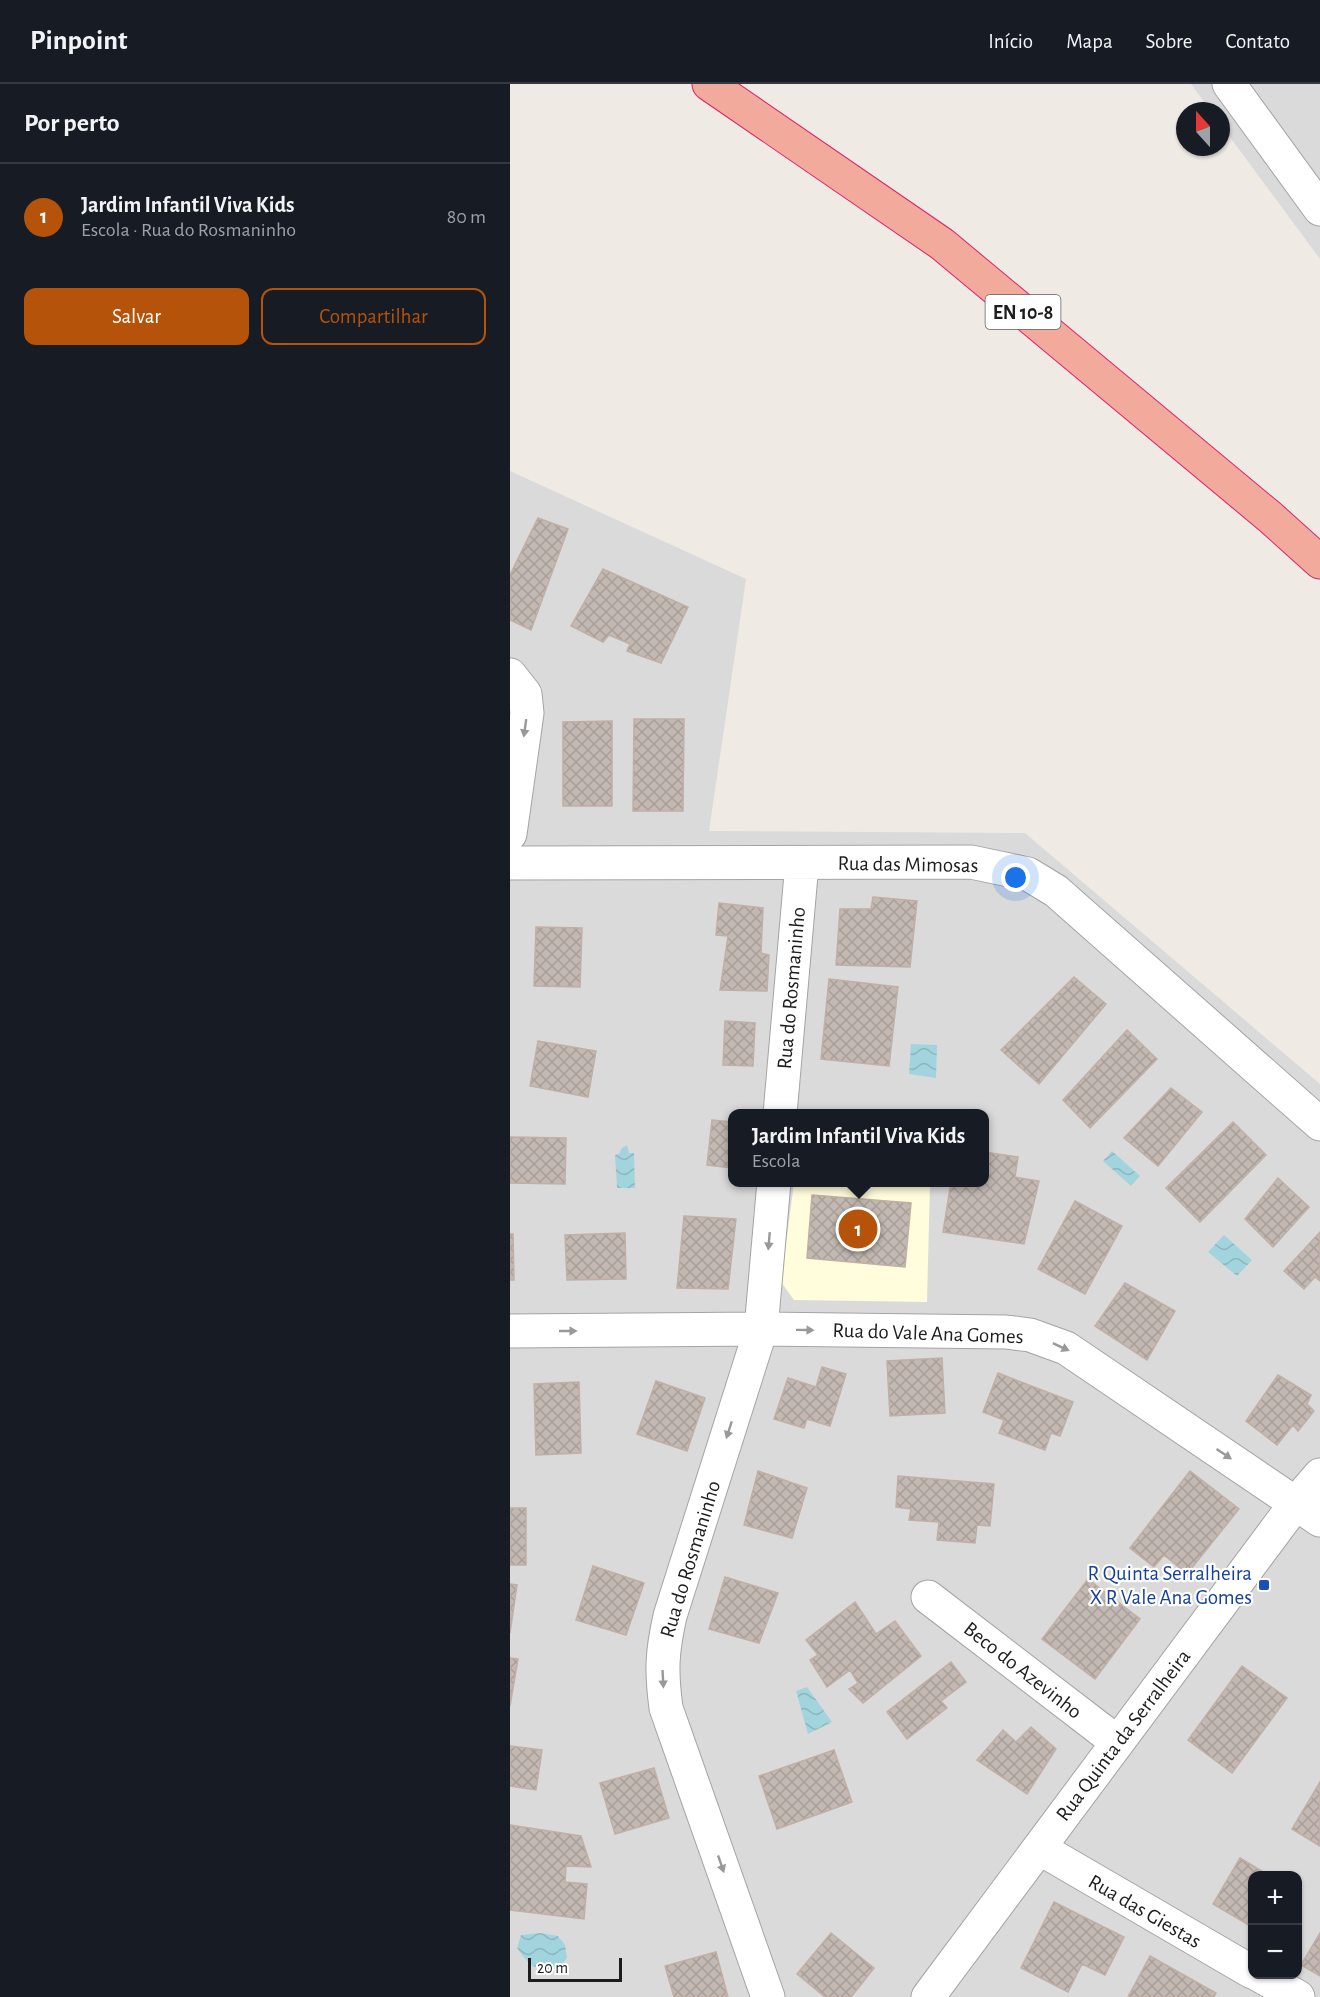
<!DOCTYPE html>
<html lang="pt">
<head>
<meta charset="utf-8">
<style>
  body { margin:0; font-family:"Alegreya Sans",sans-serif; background:#242831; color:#f1f3f6 }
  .controls { position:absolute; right:18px; bottom:18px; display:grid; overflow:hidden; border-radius:12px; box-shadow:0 2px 4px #0004 }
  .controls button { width:54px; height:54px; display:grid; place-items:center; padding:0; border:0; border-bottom:2px solid #363941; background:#171b24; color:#f1f3f6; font:30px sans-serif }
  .compass { position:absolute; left:666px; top:18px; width:54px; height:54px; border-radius:50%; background:#171b24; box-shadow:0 2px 4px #0004; rotate:339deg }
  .scale { position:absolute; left:18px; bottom:15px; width:94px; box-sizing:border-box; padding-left:6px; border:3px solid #1d1d1d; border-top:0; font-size:16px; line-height:21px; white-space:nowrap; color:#1d1d1d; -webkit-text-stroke:4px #fff; paint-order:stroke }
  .you { position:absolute; left:506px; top:794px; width:21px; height:21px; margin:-15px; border:4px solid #fff; border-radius:50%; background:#1a73e8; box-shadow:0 0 0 9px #1a73e833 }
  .badge { display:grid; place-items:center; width:39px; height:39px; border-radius:50%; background:#b45309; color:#fff; font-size:20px; font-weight:700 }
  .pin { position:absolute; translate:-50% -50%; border:3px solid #fff; box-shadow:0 2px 6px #0006 }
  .popup { position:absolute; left:218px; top:1025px; width:261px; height:78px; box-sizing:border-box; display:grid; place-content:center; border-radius:12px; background:#171b24; filter:drop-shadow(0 2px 4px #0005); font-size:20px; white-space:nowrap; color:#9ea1a6 }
  .popup b { font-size:22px; color:#f1f3f6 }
  .popup::after { content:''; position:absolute; left:50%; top:100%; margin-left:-12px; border:12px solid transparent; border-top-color:#171b24 }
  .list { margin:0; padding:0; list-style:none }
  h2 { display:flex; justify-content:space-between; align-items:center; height:78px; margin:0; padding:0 24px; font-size:26px }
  h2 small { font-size:20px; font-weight:400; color:#9ea1a6 }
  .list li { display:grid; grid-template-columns:39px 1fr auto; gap:18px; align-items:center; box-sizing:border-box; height:108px; padding:0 24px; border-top:2px solid #363941 }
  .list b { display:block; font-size:22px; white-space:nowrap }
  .list p { margin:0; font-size:20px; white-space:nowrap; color:#9ea1a6 }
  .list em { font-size:20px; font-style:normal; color:#9ea1a6 }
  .actions { display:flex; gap:12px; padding:18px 24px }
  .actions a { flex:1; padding:14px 0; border:2px solid #b45309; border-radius:12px; text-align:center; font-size:21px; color:#b45309 }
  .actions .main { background:#b45309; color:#fff }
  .map { position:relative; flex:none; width:810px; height:1913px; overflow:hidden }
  header { display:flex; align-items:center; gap:36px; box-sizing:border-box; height:84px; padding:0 30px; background:#171b24; border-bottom:2px solid #363941 }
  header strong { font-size:28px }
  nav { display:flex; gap:33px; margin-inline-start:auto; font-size:21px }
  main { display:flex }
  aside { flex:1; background:#171b24 }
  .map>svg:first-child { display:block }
  .residential { fill:#dbdada; fill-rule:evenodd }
  .education { fill:#fffddb }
  .water { fill:url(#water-waves) }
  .building { fill:url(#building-cross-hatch); stroke:#c1afa5; stroke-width:1.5 }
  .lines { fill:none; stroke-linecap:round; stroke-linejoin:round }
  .minor-casing { stroke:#a4a4a4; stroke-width:35 }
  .trunk-casing { stroke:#dc206c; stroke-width:35 }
  .minor { stroke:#fff; stroke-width:33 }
  .trunk { stroke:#f2aa9c; stroke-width:33 }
  .oneway { fill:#999 }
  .transit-dot { fill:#1a4fb4; stroke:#fff; stroke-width:2 }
  .labels { text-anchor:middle; stroke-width:4.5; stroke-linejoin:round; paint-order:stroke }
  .shield { fill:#fff; stroke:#616161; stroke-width:1.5 }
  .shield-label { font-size:20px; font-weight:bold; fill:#1d1d1d }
  .street-label { font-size:21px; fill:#1d1d1d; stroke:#fff }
  .transit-label { font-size:21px; fill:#164399; stroke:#fff; text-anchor:end }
</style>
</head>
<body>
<header>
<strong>Pinpoint</strong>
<nav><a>Início</a><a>Mapa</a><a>Sobre</a><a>Contato</a></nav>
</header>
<main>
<aside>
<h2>Por perto<small></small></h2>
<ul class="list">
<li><span class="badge">1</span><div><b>Jardim Infantil Viva Kids</b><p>Escola · Rua do Rosmaninho</p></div><em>80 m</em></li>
</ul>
<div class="actions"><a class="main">Salvar</a><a>Compartilhar</a></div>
</aside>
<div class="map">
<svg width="810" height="1913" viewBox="0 0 810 1913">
  <defs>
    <pattern id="water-waves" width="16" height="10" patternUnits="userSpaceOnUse" patternTransform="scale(1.5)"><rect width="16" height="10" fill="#a2d4dd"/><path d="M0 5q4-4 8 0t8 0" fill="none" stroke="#8bb6bd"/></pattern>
    <pattern id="building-cross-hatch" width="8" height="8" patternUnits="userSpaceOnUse" patternTransform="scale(1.5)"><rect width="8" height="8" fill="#c3b9b2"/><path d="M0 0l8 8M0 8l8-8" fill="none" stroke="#a79f99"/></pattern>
  </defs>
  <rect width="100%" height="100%" fill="#efeae3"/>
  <path class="residential" d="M681,0H810V175L711,41V27H701Z
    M0,387L236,495L199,747L515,749L810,1000V1913H0ZM222,1030H474V1098H222ZM742,1792H788V1890H742Z"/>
  <path class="education" d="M284,1099H420L417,1218L284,1216L271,1198Z"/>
  <path class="water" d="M401,960L427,961L426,994L399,990Z
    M117,1061L119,1069H124L125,1104H107L105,1071L109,1070L112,1064Z
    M602,1067L630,1092L621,1102L593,1077Z
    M714,1151L742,1176L727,1192L698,1168Z
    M297,1603L322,1638L298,1650L286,1607Z
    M30,1849L48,1852L55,1861L57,1874L49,1884C24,1888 21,1883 7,1864L11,1851Z"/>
  <path class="building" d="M28,434L58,445L21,546L0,536V491Z
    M93,485L178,523L151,579L117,567L120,560L99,551L93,558L61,542Z
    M124,635H174L173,727H123Z
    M102,637V722H53V638Z
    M363,813L407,817L400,883L326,881L330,825H361Z
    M209,819L253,824L251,869L259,871L257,907L210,906L218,852L206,851Z
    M26,843L72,844L70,903L24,902Z
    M564,893L596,920L529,1000L491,966Z
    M319,895L388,903L379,982L311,975Z
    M215,937L245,939L243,982L213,981Z
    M617,946L647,975L580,1044L553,1016Z
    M28,957L86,967L78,1013L20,1002Z
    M661,1004L692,1028L648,1082L614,1054Z
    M202,1036L222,1038V1084L197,1081Z
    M723,1038L756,1071L690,1138L656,1104Z
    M0,1053L56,1054L55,1100L0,1099Z
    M474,1068L508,1073L505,1093L529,1097L514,1160L433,1148L441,1098H474Z
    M768,1094L799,1123L763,1163L735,1135Z
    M302,1111L401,1119L395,1183L297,1174Z
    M565,1117L612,1142L575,1210L528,1185Z
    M174,1132L226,1135L218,1205L167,1204Z
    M810,1148V1197L805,1193L794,1205L774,1187Z
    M115,1149L116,1195L57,1196L55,1151Z
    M0,1150H3L4,1196H0Z
    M615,1199L665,1227L637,1276L585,1242Z
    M432,1274L435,1329L380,1332L377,1277Z
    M312,1283L336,1290L320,1342L297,1335L294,1344L264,1335L278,1294L306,1303Z
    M488,1289L563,1318L550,1352L541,1349L535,1366L489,1349L494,1336L473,1328Z
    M768,1291L801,1311L797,1320L804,1327L788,1347L783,1341L767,1361L736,1337Z
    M146,1297L195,1314L177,1367L127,1350Z
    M69,1298L71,1369L26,1371L24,1300Z
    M248,1387L297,1404L282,1454L234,1441Z
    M680,1387L729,1425L677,1490L654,1471L644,1483L620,1464Z
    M388,1392L484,1400L480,1442L467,1441L465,1459L427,1456L429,1438L399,1436L401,1425L386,1423Z
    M0,1424H16V1481H0Z
    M83,1482L134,1499L116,1551L66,1536Z
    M215,1493L268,1509L249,1559L199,1545Z
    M578,1495L630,1535L585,1595L532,1555Z
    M0,1500L7,1501L0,1549Z
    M345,1518L366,1550L385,1537L411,1572L353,1619L339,1605L348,1599L340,1586L317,1603L300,1576L308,1571L296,1556Z
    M0,1574L8,1575L0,1622Z
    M441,1578L456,1598L431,1617L437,1624L397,1655L377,1628Z
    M732,1582L777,1614L722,1689L678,1656Z
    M521,1643L546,1665L517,1710L467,1676L493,1646L506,1658Z
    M0,1662L32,1666L26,1706L0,1702Z
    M324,1666L342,1718L267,1745L249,1692Z
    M144,1684L159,1734L105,1750L90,1699Z
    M810,1698V1762L782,1745Z
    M0,1741L71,1752L81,1783L56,1782L55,1798L77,1800L74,1835L0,1826Z
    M730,1774L760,1792H742V1843L703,1820Z
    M544,1818L614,1853L595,1891L572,1880L558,1908L511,1884Z
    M321,1849L364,1884L341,1913H315L287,1890Z
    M810,1849V1892L791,1881Z
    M206,1868L218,1913H164L155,1882Z
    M640,1872L706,1909L704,1913H618Z"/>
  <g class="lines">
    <defs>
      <path id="minor" d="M719,0L810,125
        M0,591L15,610L17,629L0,750
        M0,779L461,778L518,790L546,807L810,1040
        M270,1030L292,779
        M0,1247L251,1245L496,1248L520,1251L556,1264L810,1436
        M418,1513L607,1658
        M529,1764L742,1888
        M747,1890L788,1913
        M258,1913L156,1624C151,1586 152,1568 160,1532L251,1245L264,1098
        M418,1913L786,1419L810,1391"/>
      <path id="trunk" d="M199,0L432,160L760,433L810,478"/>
    </defs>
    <use href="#minor" class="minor-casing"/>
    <use href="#trunk" class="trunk-casing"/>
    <use href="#minor" class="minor"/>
    <use href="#trunk" class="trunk"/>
  </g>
  <defs><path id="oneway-solid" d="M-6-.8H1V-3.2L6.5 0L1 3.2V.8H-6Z" transform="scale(1.5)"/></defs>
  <g class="oneway">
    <use href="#oneway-solid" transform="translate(15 644) rotate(98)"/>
    <use href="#oneway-solid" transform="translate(259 1157) rotate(95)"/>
    <use href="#oneway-solid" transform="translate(295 1246) rotate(1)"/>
    <use href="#oneway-solid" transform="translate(58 1247)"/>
    <use href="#oneway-solid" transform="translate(551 1263) rotate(25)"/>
    <use href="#oneway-solid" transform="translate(219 1346) rotate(108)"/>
    <use href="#oneway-solid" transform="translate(714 1370) rotate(34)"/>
    <use href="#oneway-solid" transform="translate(153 1595) rotate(87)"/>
    <use href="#oneway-solid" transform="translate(211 1780) rotate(71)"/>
  </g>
  <rect class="transit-dot" x="748" y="1495" width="12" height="12" rx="3"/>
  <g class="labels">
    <rect class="shield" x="475.5" y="211" width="75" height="34" rx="4.5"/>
    <g class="shield-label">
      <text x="513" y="235">EN 10-8</text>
    </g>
    <g class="street-label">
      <text transform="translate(398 780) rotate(1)" y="7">Rua das Mimosas</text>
      <text transform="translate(281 904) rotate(-85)" y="7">Rua do Rosmaninho</text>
      <text transform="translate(418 1249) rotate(2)" y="7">Rua do Vale Ana Gomes</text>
      <text transform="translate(180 1475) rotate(-73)" y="7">Rua do Rosmaninho</text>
      <text transform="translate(513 1586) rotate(38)" y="7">Beco do Azevinho</text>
      <text transform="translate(613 1651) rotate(-53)" y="7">Rua Quinta da Serralheira</text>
      <text transform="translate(635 1827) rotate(30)" y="7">Rua das Giestas</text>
    </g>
    <g class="transit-label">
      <text x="742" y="1496">R Quinta Serralheira<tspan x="742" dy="24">X R Vale Ana Gomes</tspan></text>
    </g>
  </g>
</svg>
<div class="controls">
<button>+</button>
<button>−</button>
</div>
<svg class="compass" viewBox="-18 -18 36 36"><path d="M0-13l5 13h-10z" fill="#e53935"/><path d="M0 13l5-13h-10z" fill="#9ea1a6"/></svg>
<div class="scale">20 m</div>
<div class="you"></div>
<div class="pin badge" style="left:348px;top:1145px">1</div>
<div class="popup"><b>Jardim Infantil Viva Kids</b>Escola</div>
</div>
</main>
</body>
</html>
